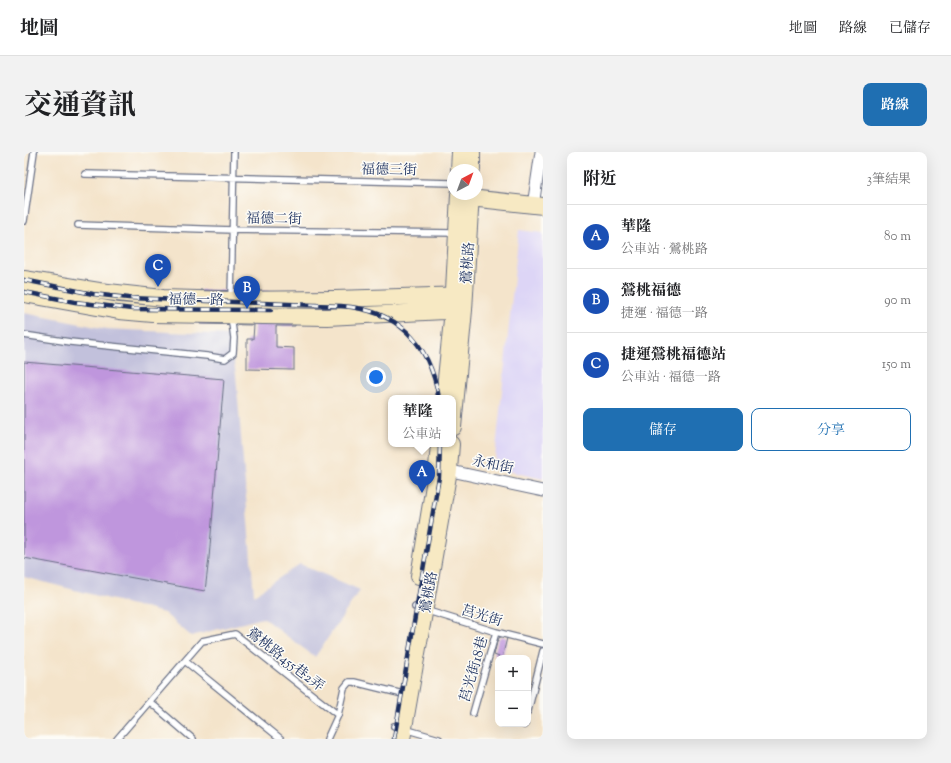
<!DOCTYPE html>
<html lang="zh-TW">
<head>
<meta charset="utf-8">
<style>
  body { margin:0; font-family:"Sorts Mill Goudy","Noto Serif TC",serif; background:#f2f2f2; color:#202124 }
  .controls { position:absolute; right:12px; bottom:12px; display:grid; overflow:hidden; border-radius:8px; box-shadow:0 4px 16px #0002 }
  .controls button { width:36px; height:36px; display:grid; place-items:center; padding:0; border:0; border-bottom:1px solid #e0e0e0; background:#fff; color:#202124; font:20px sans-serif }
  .compass { position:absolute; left:423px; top:12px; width:36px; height:36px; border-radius:50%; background:#fff; box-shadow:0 4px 16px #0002; rotate:41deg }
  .you { position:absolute; left:352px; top:225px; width:14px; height:14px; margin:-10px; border:3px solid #fff; border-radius:50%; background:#1a73e8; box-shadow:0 0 0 6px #1a73e833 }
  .badge { display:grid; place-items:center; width:26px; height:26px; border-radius:50%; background:#1f6fb2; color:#fff; font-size:13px; font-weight:700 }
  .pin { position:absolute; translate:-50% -33px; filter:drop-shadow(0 1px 2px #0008) }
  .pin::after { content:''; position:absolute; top:21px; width:14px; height:12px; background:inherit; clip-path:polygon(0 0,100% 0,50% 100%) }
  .popup { position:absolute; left:364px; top:243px; width:68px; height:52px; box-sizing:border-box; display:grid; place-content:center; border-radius:8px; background:#fff; filter:drop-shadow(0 1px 3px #0005); font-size:13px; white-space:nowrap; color:#757577 }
  .popup b { font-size:15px; color:#202124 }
  .popup::after { content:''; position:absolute; left:50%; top:100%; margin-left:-8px; border:8px solid transparent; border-top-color:#fff }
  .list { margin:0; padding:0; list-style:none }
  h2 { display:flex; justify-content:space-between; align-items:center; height:52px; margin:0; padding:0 16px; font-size:17px }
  h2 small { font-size:13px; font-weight:400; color:#757577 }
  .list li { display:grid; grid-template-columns:26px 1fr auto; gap:12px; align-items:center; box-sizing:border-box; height:64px; padding:0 16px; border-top:1px solid #e0e0e0 }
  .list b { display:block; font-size:15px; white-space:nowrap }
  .list p { margin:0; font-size:13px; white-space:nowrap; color:#757577 }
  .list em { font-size:13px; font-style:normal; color:#757577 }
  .actions { display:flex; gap:8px; padding:12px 16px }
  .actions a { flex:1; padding:9px 0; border:1px solid #1f6fb2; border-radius:8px; text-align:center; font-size:14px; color:#1f6fb2 }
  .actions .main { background:#1f6fb2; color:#fff }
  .map { position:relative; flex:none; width:519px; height:587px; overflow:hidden; border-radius:8px }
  header { display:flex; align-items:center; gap:24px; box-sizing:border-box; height:56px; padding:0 20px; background:#fff; border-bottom:1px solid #e0e0e0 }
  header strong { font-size:19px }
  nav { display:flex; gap:22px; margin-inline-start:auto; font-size:14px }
  .intro { display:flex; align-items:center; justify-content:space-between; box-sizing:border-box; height:96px; padding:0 24px }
  h1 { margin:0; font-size:28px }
  .button { padding:10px 18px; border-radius:8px; background:#1f6fb2; color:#fff; font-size:14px; font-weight:700 }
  main { display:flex; gap:24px; padding:0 24px }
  aside { flex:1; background:#fff; border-radius:8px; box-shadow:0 4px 16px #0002 }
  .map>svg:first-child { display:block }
  .built { fill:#ddd5f6 }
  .industrial { fill:#c2c1dc }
  .building { fill:#bf96dd }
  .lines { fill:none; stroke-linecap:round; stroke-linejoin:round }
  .lane-casing { stroke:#676e84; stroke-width:8 }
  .street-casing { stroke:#676e84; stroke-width:13 }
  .secondary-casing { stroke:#676e84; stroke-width:18 }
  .lane { stroke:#fff; stroke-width:5.5 }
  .street { stroke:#fff; stroke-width:11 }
  .secondary { stroke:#f7e9c3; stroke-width:16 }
  .rail-casing { stroke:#1b2f5e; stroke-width:4.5 }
  .rail { stroke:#fdfcf7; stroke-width:3; stroke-dasharray:9; stroke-linecap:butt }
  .labels { text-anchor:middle; stroke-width:3; stroke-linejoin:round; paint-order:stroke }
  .street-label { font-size:14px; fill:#1b2f5e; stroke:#fdfcf7 }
</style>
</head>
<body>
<header>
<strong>地圖</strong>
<nav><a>地圖</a><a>路線</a><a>已儲存</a></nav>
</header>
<div class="intro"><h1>交通資訊</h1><a class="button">路線</a></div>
<main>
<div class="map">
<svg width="519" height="587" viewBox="0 0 519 587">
  <rect width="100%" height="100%" fill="#fdfcf7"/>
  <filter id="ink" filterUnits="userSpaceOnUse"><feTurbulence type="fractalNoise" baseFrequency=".025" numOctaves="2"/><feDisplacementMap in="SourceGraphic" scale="8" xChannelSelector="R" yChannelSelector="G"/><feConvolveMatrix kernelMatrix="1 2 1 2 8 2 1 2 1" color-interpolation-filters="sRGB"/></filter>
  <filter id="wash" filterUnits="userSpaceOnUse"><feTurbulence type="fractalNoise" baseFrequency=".012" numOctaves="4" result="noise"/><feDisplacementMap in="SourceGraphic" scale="16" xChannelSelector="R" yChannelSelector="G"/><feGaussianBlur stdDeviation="0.9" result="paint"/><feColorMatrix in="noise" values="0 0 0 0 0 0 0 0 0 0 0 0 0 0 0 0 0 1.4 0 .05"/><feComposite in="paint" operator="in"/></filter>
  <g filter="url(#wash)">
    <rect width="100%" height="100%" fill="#f4e4cb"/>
    <path class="built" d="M495,78L519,81V327L470,316Z"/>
    <path class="industrial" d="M0,161L83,177L205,183L212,223L230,443L276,412L336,438L291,505L239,466L167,484L140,461L0,425Z"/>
    <g id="blocks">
      <path class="building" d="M176,138L271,140V174H252V195L270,196V218L223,217V187H229L230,173L176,172Z
        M0,210L200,227L185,406L181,439L0,406Z
        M478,484L483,486L478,506L470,503L473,490L475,486Z"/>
    </g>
  </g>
  <g filter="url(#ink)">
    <use href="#blocks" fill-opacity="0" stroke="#676e84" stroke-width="1"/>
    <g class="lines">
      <defs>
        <path id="lane" d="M61,22L429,31
          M0,69L10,0
          M54,73L209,78L431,81
          M207,148L210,0
          M0,183L46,190L183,204L201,207L209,201L210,186L207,164
          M391,455L472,480L519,492
          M161,509L257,587
          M126,550L169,587
          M504,559L519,499
          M449,561L472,480
          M500,573L501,572
          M370,574L415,587
          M93,587L178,489L211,482L314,563
          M303,587L314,563L320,536L325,530H330L383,543"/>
        <path id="street" d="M509,54L517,0
          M418,317L519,339"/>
        <path id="secondary" d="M448,0V18
          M435,18L436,0
          M437,45L519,54
          M0,127L75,139L139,146L207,148L311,147L441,143
          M0,142L95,159L129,162L303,165L440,158
          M420,246L429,158L435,42
          M429,275L440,158L447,42
          M395,424L413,315L415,292
          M378,587L425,318L427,292"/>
      </defs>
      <use href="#lane" class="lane-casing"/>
      <use href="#street" class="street-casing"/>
      <use href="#secondary" class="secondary-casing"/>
      <use href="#lane" class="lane"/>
      <use href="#street" class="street"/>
      <use href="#secondary" class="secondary"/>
      <defs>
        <path id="rail" d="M0,128L69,142L105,146L317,154C374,158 405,190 415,246
          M0,140L51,150L108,157L247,158
          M370,587L415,325L416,292"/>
      </defs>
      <use href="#rail" class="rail-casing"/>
      <use href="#rail" class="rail"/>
    </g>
  </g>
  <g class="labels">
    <g class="street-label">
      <text transform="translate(365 17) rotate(1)" y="5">福德三街</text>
      <text transform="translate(250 66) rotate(1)" y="5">福德二街</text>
      <text transform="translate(443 111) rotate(-86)" y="5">鶯桃路</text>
      <text transform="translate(172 147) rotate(1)" y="5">福德一路</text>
      <text transform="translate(469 312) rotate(12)" y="5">永和街</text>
      <text transform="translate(404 440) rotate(-80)" y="5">鶯桃路</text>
      <text transform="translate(458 463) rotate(17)" y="5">莒光街</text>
      <text transform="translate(262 507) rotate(38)" y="5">鶯桃路455巷2弄</text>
      <text transform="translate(449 517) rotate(-74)" y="5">莒光街18巷</text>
    </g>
  </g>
</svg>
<div class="controls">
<button>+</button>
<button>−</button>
</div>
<svg class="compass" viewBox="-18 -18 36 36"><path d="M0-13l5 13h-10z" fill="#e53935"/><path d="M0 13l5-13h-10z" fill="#757577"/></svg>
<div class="you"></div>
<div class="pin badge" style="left:398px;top:341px;background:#1a4fb4">A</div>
<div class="popup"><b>華隆</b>公車站</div>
<div class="pin badge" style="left:223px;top:157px;background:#1a4fb4">B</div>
<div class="pin badge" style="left:134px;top:135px;background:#1a4fb4">C</div>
</div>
<aside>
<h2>附近<small>3筆結果</small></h2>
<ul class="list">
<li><span class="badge" style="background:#1a4fb4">A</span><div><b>華隆</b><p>公車站 · 鶯桃路</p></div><em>80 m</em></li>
<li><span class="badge" style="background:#1a4fb4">B</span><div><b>鶯桃福德</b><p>捷運 · 福德一路</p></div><em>90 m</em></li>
<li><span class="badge" style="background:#1a4fb4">C</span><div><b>捷運鶯桃福德站</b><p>公車站 · 福德一路</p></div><em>150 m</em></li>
</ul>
<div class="actions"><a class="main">儲存</a><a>分享</a></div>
</aside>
</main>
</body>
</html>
